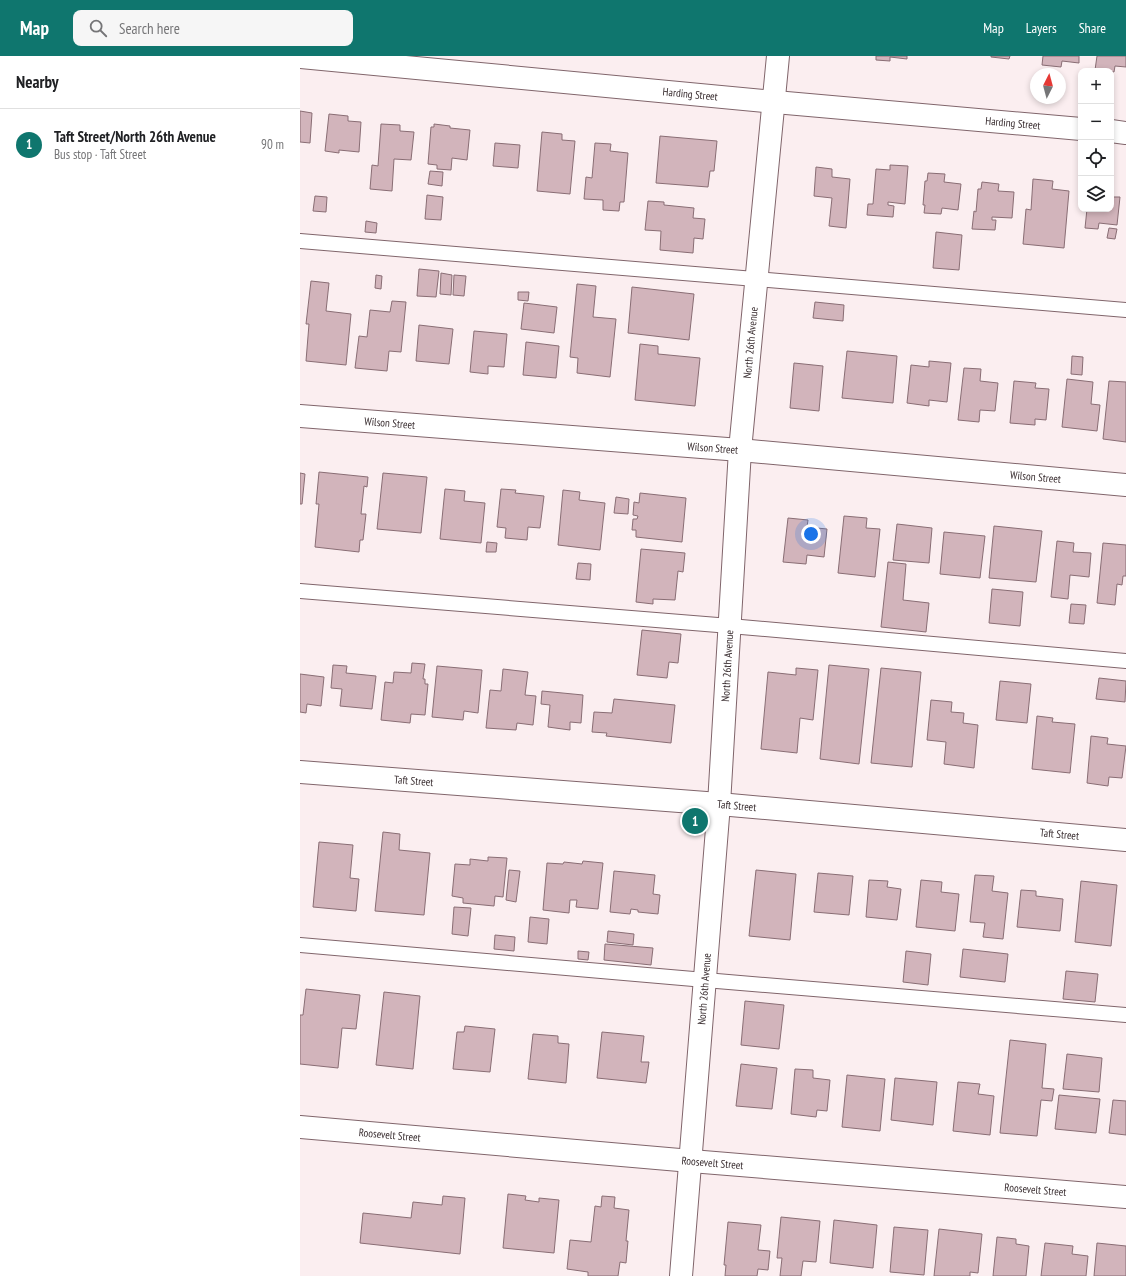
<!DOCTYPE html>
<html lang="en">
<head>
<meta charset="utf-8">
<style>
  body { margin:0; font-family:"PT Sans Narrow",sans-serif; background:#f6f6f6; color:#202124 }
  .controls { position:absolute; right:12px; top:12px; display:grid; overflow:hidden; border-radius:8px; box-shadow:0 2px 6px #0003 }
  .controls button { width:36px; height:36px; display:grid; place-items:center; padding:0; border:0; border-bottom:1px solid #e0e0e0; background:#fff; color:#202124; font:20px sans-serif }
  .compass { position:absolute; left:730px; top:12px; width:36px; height:36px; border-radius:50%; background:#fff; box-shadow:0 2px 6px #0003; rotate:6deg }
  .you { position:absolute; left:511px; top:478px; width:14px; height:14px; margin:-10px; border:3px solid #fff; border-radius:50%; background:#1a73e8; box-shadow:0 0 0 6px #1a73e833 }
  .badge { display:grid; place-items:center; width:26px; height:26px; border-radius:50%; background:#0f766e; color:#fff; font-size:13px; font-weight:700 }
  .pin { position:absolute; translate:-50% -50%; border:2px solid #fff; box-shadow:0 1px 4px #0006 }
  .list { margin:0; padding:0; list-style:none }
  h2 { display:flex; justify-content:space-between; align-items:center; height:52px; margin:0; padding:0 16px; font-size:17px }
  h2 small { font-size:13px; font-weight:400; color:#757577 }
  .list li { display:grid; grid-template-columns:26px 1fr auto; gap:12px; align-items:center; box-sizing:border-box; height:72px; padding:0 16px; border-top:1px solid #e0e0e0 }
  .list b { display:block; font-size:15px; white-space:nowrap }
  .list p { margin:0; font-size:13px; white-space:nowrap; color:#757577 }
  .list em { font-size:13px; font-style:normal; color:#757577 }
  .icon { flex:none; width:22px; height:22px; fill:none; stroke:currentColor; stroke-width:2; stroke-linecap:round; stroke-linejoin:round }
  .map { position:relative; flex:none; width:826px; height:1220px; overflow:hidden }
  header { display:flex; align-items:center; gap:24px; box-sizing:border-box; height:56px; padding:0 20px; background:#0f766e; color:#fff }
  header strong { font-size:19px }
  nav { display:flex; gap:22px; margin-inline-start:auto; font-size:14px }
  .search { width:280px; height:36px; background:#f6f6f6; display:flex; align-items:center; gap:10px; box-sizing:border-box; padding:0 14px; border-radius:8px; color:#757577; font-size:15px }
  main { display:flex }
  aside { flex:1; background:#fff }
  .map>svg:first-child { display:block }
  .building { fill:#d2b4bb; stroke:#896d74 }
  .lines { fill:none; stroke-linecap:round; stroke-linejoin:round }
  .service-casing { stroke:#80656b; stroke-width:16 }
  .minor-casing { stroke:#80656b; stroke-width:24 }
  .tertiary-casing { stroke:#80656b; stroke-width:24 }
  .service { stroke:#fff; stroke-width:14 }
  .minor { stroke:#fff; stroke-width:22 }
  .tertiary { stroke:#fff; stroke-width:22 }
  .labels { text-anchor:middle; stroke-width:3.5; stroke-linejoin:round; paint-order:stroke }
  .street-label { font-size:11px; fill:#372b2e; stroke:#fff }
</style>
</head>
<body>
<header>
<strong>Map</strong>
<div class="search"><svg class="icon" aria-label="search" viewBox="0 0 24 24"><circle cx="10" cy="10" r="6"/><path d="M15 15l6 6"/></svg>Search here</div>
<nav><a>Map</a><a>Layers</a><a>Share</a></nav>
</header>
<main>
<aside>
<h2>Nearby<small></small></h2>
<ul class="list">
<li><span class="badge">1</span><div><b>Taft Street/North 26th Avenue</b><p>Bus stop · Taft Street</p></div><em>90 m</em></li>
</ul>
</aside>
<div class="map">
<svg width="826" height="1220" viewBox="0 0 826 1220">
  <rect width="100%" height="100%" fill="#fbeef0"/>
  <path class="building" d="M576,0H607V3L590,1V5L576,4Z
    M691,0H710L709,3L691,1Z
    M743,0H779V7L762,5L761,11L742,9Z
    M797,0H826V11L815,10L814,16L795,14Z
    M0,55L12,57L10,87L0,86Z
    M29,58L48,60V65L61,66L59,96L39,94V97L25,95Z
    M81,68L100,69V75L114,76L111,104L94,103L92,135L70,133L72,109L78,110Z
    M134,68L150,70V72L170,74L167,104L152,102L151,114L137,113V109L128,108L131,71H134Z
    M242,76L262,78V84L275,85L270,138L237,135Z
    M360,80L417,85L414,115H410L408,131L356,127Z
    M195,87L220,89L218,112L193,110Z
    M295,87L311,88L310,95L328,97L324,146H320L319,155L303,154V144L284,143L286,121L292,122Z
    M590,109L608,110L605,148L588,146V149L594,150L593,161L567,159L568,148H573L576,113L590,114Z
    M516,111L532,113V121L550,123L546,172L529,170L532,142L514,140Z
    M130,115L143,116L142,130L128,128Z
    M628,117L645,118L644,126L661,128L658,154L642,152L641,158L624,157L625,149H623L625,125H627Z
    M733,123L753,125L752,133L769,135L764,192L723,188L726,153L731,154Z
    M682,126L699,128L698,135L714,136L712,162L692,161V164H696L695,174L672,173L674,155L676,156L678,133H681Z
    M127,139L143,141L141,164L125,163Z
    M15,140L27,141L26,156L13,155Z
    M811,141H820L817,169L799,167L798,173L785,172L787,153H811Z
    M348,145L364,146V149L394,152L393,162L405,163L403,183L394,182L393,197L360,194L361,175L345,174Z
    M66,165L77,167L76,177L65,176Z
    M809,172L817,173L815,183L807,182Z
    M636,176L662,179L659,214L633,212Z
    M119,213L139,215L136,241L117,240Z
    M141,217L152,219L151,239L140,238Z
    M76,219L82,220L81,233L75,232Z
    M154,219L166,220L164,240L153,239Z
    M11,225L29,227L26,255L51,258L46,309L6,305L9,268H6Z
    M277,228L296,230L293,261L316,263L310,321L277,317L278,302L270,301Z
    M332,231L394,238L389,284L328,277Z
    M218,236H229L228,245L218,244Z
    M92,245L106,246L101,296L89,295L87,315L55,312L59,280L67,281L70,254L90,256Z
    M515,246L544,249L543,265L513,262Z
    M224,247L257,251L254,277L221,273Z
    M119,269L153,273L149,308L116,305Z
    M174,275L207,278L204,311L188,310V318L170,316Z
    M226,286L259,290L256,322L223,319Z
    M340,288L358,290V298L400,302L395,350L335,344Z
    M547,295L597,300L593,347L542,342Z
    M772,300L783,301L782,319L771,318Z
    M629,305L651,307L647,346L629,344V350L607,347L611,309L629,311Z
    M494,307L523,310L519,355L490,352Z
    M664,312L681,313L680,325L698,327L695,355L680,354L679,366L658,364Z
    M767,323L793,326L791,348L800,349L797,375L762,371Z
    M714,325L736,327L735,332L749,333L746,364L735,363V369L710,367Z
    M809,325L826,326V386L803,383Z
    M19,416L68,421L67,431L64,430L61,458H66L63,484H60L59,496L15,491L19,448H16Z
    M0,417L5,418L2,448H0Z
    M83,417L127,421L121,477L77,473Z
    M145,433L165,435L164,445L185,447L181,487L140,483Z
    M201,433L216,434L215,437L244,440L240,472L228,471L227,484L205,482L206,472L197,471Z
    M263,434L280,436L279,444L305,447L300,494L258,489Z
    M340,437L386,442L382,486L336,481V474H332L333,463H337L338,460L333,459L334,446L339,447Z
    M316,441L329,443L328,458L314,457Z
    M544,460L567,462L566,472L580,473L575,521L538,517Z
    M488,462L508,464L507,471L527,473L524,501L507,499L506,508L483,506Z
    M597,468L632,472L629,507L593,504Z
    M694,470L742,475L736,526L689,522Z
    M644,476L685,480L680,522L640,518Z
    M757,485L774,487L773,496L791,497L789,521L770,519L768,543L751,541Z
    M187,486L197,487L196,496H186Z
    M803,487L826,489V520H823L822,529L817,528L815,549L797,547Z
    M341,493L385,497L383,516L378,515L375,544L353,543V548L336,546Z
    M588,506L606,508L603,544L629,547L626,576L581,571Z
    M278,507L291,508L290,524L276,523Z
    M692,533L723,536L720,570L689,567Z
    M771,548L786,549L784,568L769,567Z
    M342,574L381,578L378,607L369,606L367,622L337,619Z
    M112,607L125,608L123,623H125V628H128L125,659L111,658L110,667L81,664L85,626L93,627L94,616L111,617Z
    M33,609L47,610L46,617L76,620L72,653L40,650L42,633L31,632Z
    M529,609L569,613L559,708L520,703Z
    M137,610L182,614L178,657L164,655L163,664L132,661Z
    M496,612L518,614L513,664L500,662L497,697L461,693L468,616L496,619Z
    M581,612L621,616L612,711L571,707Z
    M203,613L228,616L225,639L236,640L233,669L217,667L216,674L186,672L190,634L201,635Z
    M0,618L24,621L21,650L7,648L6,657L0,656Z
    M799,622L826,625L825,646L796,643Z
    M700,625L731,628L727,667L696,664Z
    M242,635L283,639L281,667L270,666V674L248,671L250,649L241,648Z
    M314,643L375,649L371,687L306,680L307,677L292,676L294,656L312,657Z
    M631,644L652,646L651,656L664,657L663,667L678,669L674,712L644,708L646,686L627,684Z
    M737,660L753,662L752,666L775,668L770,717L732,713Z
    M791,680L808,682L807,688L826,690L822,722L809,721L808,730L787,727Z
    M83,776L100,778L99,794L130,797L124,859L75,855Z
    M19,786L53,789L50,822L59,823L56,855L13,851Z
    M188,801L207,802L203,841L195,840L194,850L163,847V842L152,840L155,808L170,809V803L188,805Z
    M283,805L303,807L298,853L276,851L277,844H270L269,857L243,854L247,807L263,808L264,806L282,808Z
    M209,814L220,815L216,846L206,844Z
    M456,814L496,818L490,884L449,880Z
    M314,815L355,819L353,838L360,839L358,858L338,856V854L331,853L330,858L310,856Z
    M518,817L553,820L549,859L514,856Z
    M675,819L694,820L692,835L708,837L703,883L683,881L685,867L670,866Z
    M569,824L588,825L587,831L601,833L597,864L566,861Z
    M621,824L642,826L641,836L659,838L655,875L616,871Z
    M781,825L817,829L811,890L775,886Z
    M721,834L736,835V840L763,843L760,875L717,871Z
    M154,851L171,852L168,880L152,878Z
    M230,861L249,863L247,888L228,886Z
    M308,875L334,878L333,889L307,886Z
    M195,879L215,881L214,895L194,893Z
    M305,888L353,892L351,909L304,904Z
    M663,893L708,898L705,926L660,921Z
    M278,895L289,896L288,904L278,903Z
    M606,895L631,898L628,929L603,926Z
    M766,915L798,918L795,946L763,943Z
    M6,933L60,939L56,973L42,972L38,1012L0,1008V959H3Z
    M84,936L120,940L113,1013L76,1009Z
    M445,945L484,949L479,993L441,989Z
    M165,970L195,973L190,1016L153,1013L157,976H164Z
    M302,976L344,980L341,1006H349L346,1027L297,1022Z
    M233,978L258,980V987L269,988L266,1027L228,1023Z
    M710,984L746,988L742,1032L754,1033L752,1045L741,1044L737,1080L700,1077Z
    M767,998L802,1002L799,1036L763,1033Z
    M441,1008L477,1012L472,1053L436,1050Z
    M495,1013L513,1014V1022L530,1024L527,1055L517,1054L516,1061L491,1058Z
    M547,1019L585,1023L580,1075L542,1071Z
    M595,1022L637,1026L633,1069L591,1064Z
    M658,1026L680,1028L678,1038L694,1040L690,1079L653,1075Z
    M759,1039L800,1043L796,1077L755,1073Z
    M813,1044L826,1045V1079L809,1077Z
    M208,1138L226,1140L225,1144L239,1146V1142L259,1144L254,1197L203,1192Z
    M143,1140L165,1142L160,1198L60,1187L63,1157L111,1162L113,1146L142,1149Z
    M302,1140L315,1141L314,1152L329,1154L326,1185H328L326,1207L320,1206L318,1220H288V1216L267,1213L270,1184L291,1186L295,1150L301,1151Z
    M481,1161L520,1165L516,1206L503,1205L501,1220H480L482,1202H477Z
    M534,1164L577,1169L573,1212L530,1207Z
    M428,1166L461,1169L458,1194L470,1195L468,1214L458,1213L457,1220H425L426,1209H424Z
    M594,1171L628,1174L624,1219L590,1216Z
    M639,1173L682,1178L678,1217L670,1216V1220H634Z
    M697,1181L716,1183V1188L729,1190L726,1220H693Z
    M745,1187L773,1190L772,1198L788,1200L786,1220H741Z
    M797,1187L826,1190V1220H794Z"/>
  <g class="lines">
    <defs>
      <path id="service" d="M0,185L826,254
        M0,535L430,570L826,605
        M0,889L405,924L826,959"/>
      <g id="minor">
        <path id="s1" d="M0,1L475,46L781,73"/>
        <path d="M811,75L826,77"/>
        <path id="s2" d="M0,360L440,394L826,429"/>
        <path id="s3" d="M0,1071L391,1105L826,1141"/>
      </g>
      <g id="tertiary">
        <path id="s4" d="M0,716L419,748L826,784"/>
        <path id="s5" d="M381,1220L419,748L440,394L478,0"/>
      </g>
    </defs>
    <use href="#service" class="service-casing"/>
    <use href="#minor" class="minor-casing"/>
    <use href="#tertiary" class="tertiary-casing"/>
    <use href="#service" class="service"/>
    <use href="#minor" class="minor"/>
    <use href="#tertiary" class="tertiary"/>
  </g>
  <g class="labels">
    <g class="street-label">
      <text dy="4" stroke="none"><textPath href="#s1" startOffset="392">Harding Street</textPath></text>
      <text dy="4" stroke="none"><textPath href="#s1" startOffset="716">Harding Street</textPath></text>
      <text dy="4" stroke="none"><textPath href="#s5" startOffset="936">North 26th Avenue</textPath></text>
      <text dy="4" stroke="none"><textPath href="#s2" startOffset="90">Wilson Street</textPath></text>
      <text dy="4" stroke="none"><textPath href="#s2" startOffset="414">Wilson Street</textPath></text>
      <text dy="4" stroke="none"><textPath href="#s2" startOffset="738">Wilson Street</textPath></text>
      <text dy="4" stroke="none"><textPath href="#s5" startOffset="612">North 26th Avenue</textPath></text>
      <text dy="4" stroke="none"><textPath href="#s4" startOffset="114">Taft Street</textPath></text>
      <text dy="4" stroke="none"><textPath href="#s4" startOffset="438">Taft Street</textPath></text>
      <text dy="4" stroke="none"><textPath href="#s4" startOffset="762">Taft Street</textPath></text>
      <text dy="4" stroke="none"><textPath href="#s5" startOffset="288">North 26th Avenue</textPath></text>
      <text dy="4" stroke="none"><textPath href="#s3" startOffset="90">Roosevelt Street</textPath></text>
      <text dy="4" stroke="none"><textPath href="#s3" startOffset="414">Roosevelt Street</textPath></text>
      <text dy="4" stroke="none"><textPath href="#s3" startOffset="738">Roosevelt Street</textPath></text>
    </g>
  </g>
</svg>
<div class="controls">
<button>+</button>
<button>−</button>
<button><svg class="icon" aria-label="locate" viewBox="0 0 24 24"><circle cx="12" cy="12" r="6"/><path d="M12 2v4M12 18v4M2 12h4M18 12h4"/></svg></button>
<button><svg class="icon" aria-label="layers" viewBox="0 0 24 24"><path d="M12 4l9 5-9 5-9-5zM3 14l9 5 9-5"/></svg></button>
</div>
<svg class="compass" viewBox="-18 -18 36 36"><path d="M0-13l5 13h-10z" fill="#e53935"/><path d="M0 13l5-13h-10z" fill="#757577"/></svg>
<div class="you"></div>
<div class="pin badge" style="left:395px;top:765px">1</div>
</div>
</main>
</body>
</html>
